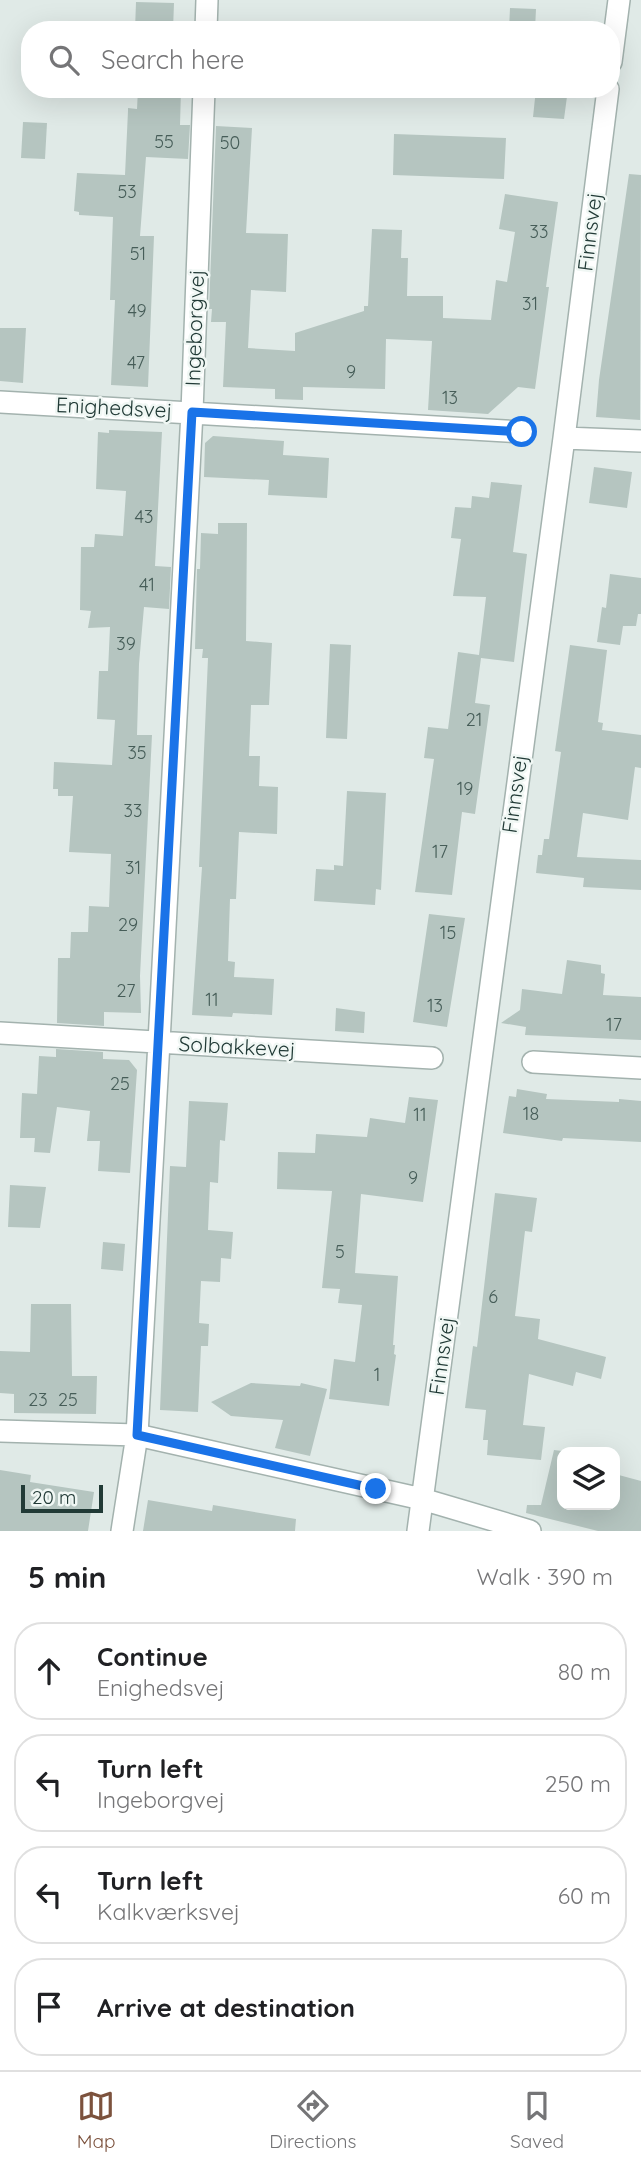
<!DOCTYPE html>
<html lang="en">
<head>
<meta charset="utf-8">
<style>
  body { margin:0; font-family:Quicksand,sans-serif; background:#f6f6f6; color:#202124 }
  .controls { position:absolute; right:21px; bottom:21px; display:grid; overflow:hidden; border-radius:14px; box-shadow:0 7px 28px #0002 }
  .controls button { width:63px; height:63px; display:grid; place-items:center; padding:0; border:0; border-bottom:2px solid #e0e0e0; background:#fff; color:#202124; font:35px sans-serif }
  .scale { position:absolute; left:21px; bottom:18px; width:82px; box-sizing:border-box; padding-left:7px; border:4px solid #213a36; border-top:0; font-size:19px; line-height:24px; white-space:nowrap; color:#213a36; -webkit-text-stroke:5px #f0f7f4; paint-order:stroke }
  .stop { position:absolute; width:21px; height:21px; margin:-16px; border:5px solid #1a73e8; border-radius:50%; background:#fff }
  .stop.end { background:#1a73e8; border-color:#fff; box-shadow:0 2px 7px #0008 }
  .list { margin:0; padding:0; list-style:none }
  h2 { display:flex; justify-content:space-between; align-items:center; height:91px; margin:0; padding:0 28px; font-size:30px }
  h2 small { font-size:23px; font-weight:400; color:#757577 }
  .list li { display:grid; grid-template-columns:46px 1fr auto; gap:21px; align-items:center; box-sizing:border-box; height:98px; margin:0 14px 14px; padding:0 14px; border:2px solid #e0e0e0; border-radius:28px }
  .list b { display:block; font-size:26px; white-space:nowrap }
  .list p { margin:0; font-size:23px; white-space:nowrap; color:#757577 }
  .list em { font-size:23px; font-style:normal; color:#757577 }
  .icon { flex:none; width:38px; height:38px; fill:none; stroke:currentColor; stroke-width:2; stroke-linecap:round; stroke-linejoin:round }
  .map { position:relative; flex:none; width:641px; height:1531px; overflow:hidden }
  .search { position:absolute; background:#fff; box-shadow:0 7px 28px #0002; left:21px; right:21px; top:21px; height:77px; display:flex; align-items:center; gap:18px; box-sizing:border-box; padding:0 24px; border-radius:28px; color:#757577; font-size:26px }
  .sheet { height:539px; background:#fff }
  nav { display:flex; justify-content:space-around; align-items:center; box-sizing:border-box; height:98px; border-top:2px solid #e0e0e0; background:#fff; font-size:19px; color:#757577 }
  nav a { display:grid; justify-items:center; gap:4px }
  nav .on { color:#7c523d }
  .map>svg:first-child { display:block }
  .building { fill:#b5c5c0 }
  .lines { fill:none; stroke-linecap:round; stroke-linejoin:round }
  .minor-casing { stroke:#a3b2ae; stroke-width:24 }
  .minor { stroke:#fff; stroke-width:21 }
  .route { stroke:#1a73e8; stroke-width:9 }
  .labels { text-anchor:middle; stroke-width:5; stroke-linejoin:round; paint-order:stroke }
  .number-label { font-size:18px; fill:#465d58 }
  .street-label { font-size:21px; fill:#213a36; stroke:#f0f7f4 }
</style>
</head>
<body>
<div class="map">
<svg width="641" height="1531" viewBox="0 0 641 1531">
  <rect width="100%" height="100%" fill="#e0eae7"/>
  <path class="building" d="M136,2L174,3L173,30H135Z
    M510,8L536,9L535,30H509Z
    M138,89H181L180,125H190L188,159L146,157L140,236H154L148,387L111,385L115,300H110L113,217L79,215V212L74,211L77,173L125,175L128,111V108L137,109Z
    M536,89H568L564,119L533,117Z
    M23,122L47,123L45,159L21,158Z
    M216,126L252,128L246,233L288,234L286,292L251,290L248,348L295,351V333L364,311V306H368L372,229L402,230L401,258H408L407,296H443V318L491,320L496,280L507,282L515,232L499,229L505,194L558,202L546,287H549L535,389L518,387L488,414L428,410L432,341L386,339L385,389L303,387V400L275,399V389L223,387L226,322H211L212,309H209Z
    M394,134L506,138L504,179L393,175Z
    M629,174L641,175L640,420L596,417L599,380Z
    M0,328H26L23,383L0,381Z
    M109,430L162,432L155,566L171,567L169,609L144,607L139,664L137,735H152L140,976L141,1013L104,1012V1026L57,1023L58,958H70L71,932H88L89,906L109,907L111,854L69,852L73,796H58V789H53L54,762L112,765L115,720L97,719L99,671H108L110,627L88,628L91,611L80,610L81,547H94L95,534L123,536L126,491L96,489L98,432L109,433Z
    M213,436L284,441L283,455L329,458L327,498L268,495L269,480L204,477L205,443Z
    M594,467L632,472L627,508L589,503Z
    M491,482L522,485L513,552L527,554L514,662L481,658L475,703L490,705L475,814L462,812L452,895L415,892L434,759L424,758L428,727L448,729L458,652L479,655L486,597L453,596L461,539L451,538L455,507L471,508L472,496L489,498Z
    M218,523H247L246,641L272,643L269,705H251L249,756H260L259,786L278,787L277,834L239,832L236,899H230L228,961L235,962L234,977L274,979L272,1015L233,1013L232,1017L192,1015L202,867H199L208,658H202L203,649H195L197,569H200L201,533L218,534Z
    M610,574L641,578V614H638L636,626H623L620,645L597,642L602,607L606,608Z
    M330,644L351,645L347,739L326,738Z
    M570,645L607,650L598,722L603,723L602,730L641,735V768L635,767L628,820L583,813L577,857L641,860V890L583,887L584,878L536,873L538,855H542L544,839H549L561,752L555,751Z
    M347,791L386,793L381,890L376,889L375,905L314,901L316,869L334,870V865L343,866Z
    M429,914L465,918L447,1027L413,1022Z
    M567,960L601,965V973L605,974L603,995L641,997V1040L525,1035L526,1027L501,1023L520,1010L522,989L562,994Z
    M336,1008L365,1012L364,1033L335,1031Z
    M56,1049L103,1052V1059L129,1060L137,1070L130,1173L98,1171L100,1141H87L90,1111L57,1107L50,1153L34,1152L35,1138H20L22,1093L37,1094L39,1056L56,1057Z
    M517,1089L547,1094L546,1099L619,1102V1099L641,1101V1142L563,1138L562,1141L503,1133L509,1096L516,1097Z
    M409,1097L438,1100L423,1202L361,1194L355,1273L398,1276L393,1345H395L394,1354L396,1355L389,1406L329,1399L334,1359L355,1362L362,1305L338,1303L340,1289L322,1288L332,1191L277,1189L278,1152L315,1153L316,1134L367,1137L370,1118L405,1123Z
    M189,1101L228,1103L225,1141L220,1140L218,1183L210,1182L208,1230L233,1232L231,1259L221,1258L220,1282L201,1281L199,1323L209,1324L208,1346H201L198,1412L160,1410L170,1166L186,1167Z
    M10,1185L46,1187L40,1228L8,1227Z
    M495,1193L537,1198L532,1232L525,1231L515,1316L540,1319L538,1339L606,1357L601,1379L576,1372L573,1386L529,1374L523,1425L545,1427L541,1460L487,1455L488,1440H483L486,1410L465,1408L473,1346L477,1347Z
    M103,1242L125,1244L123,1271L101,1269Z
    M31,1304H71L72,1376H97L96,1414L14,1413V1394L0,1393V1351L30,1352Z
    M251,1383L300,1386L301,1383L327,1389L310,1456L275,1448L283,1420L231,1416L211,1402Z
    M554,1450L562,1451V1505H615V1474L641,1481V1531H598L526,1513L527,1505H541Z
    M0,1470L31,1475L30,1482L94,1492L88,1531H0Z
    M148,1500L212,1511L213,1505L296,1519L295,1531H143Z"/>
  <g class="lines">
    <defs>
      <path id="minor" d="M206,30L207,0
        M611,62L619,0
        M0,402L522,432
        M564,438L641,441
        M0,1033L432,1058
        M533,1062L641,1068
        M0,1431L137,1435L422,1499L530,1531
        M122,1531L137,1435L159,1042L192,412L204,89
        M418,1531L564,438L608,89"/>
    </defs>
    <use href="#minor" class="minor-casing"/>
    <use href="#minor" class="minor"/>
  </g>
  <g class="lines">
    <path class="route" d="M376,1489L137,1435L192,412L522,432"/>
  </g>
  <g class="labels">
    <g class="number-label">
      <text x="164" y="148">55</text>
      <text x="230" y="149">50</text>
      <text x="127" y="198">53</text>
      <text x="539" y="238">33</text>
      <text x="138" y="260">51</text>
      <text x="530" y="310">31</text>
      <text x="137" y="317">49</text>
      <text x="136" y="369">47</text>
      <text x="351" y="378">9</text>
      <text x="450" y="404">13</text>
      <text x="144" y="523">43</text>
      <text x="147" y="591">41</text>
      <text x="126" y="650">39</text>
      <text x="474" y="726">21</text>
      <text x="137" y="759">35</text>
      <text x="465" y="795">19</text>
      <text x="133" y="817">33</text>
      <text x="440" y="858">17</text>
      <text x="133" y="874">31</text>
      <text x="128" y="931">29</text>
      <text x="448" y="939">15</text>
      <text x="126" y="997">27</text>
      <text x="212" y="1006">11</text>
      <text x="435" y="1012">13</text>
      <text x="614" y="1031">17</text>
      <text x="120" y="1090">25</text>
      <text x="531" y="1120">18</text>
      <text x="420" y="1121">11</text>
      <text x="413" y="1184">9</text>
      <text x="340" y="1258">5</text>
      <text x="493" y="1303">6</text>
      <text x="377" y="1381">1</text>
      <text x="38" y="1406">23</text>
      <text x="68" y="1406">25</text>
    </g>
    <g class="street-label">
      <text transform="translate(590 232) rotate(-83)" y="7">Finnsvej</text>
      <text transform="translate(195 328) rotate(-88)" y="7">Ingeborgvej</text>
      <text transform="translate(114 408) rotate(3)" y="7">Enighedsvej</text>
      <text transform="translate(515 794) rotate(-82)" y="7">Finnsvej</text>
      <text transform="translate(237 1047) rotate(3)" y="7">Solbakkevej</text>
      <text transform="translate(442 1356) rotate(-82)" y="7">Finnsvej</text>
    </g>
  </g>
</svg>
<div class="controls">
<button><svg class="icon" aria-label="layers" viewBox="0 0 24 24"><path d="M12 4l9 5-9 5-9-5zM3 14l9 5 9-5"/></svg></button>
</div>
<div class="scale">20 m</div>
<div class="stop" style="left:522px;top:432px"></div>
<div class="stop end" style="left:376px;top:1489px"></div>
<div class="search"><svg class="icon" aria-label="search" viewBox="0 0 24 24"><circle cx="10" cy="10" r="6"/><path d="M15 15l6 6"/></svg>Search here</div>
</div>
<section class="sheet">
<h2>5 min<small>Walk · 390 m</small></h2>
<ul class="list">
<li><svg class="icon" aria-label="ahead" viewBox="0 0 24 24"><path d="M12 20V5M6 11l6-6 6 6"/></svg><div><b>Continue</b><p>Enighedsvej</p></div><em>80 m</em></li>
<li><svg class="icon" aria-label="left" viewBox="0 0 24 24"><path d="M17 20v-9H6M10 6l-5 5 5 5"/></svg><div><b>Turn left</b><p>Ingeborgvej</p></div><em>250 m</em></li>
<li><svg class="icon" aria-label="left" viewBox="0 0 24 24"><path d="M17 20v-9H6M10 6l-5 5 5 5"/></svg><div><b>Turn left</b><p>Kalkværksvej</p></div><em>60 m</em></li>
<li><svg class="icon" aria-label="arrive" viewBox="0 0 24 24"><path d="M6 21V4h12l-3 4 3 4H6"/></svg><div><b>Arrive at destination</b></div></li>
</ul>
</section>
<nav>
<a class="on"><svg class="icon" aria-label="map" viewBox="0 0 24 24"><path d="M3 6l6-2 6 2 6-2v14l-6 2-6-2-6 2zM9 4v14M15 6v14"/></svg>Map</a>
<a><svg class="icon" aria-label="directions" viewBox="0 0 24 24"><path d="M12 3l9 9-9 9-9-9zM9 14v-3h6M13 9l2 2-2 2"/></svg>Directions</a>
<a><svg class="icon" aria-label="saved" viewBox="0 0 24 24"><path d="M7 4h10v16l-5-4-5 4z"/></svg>Saved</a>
</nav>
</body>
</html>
